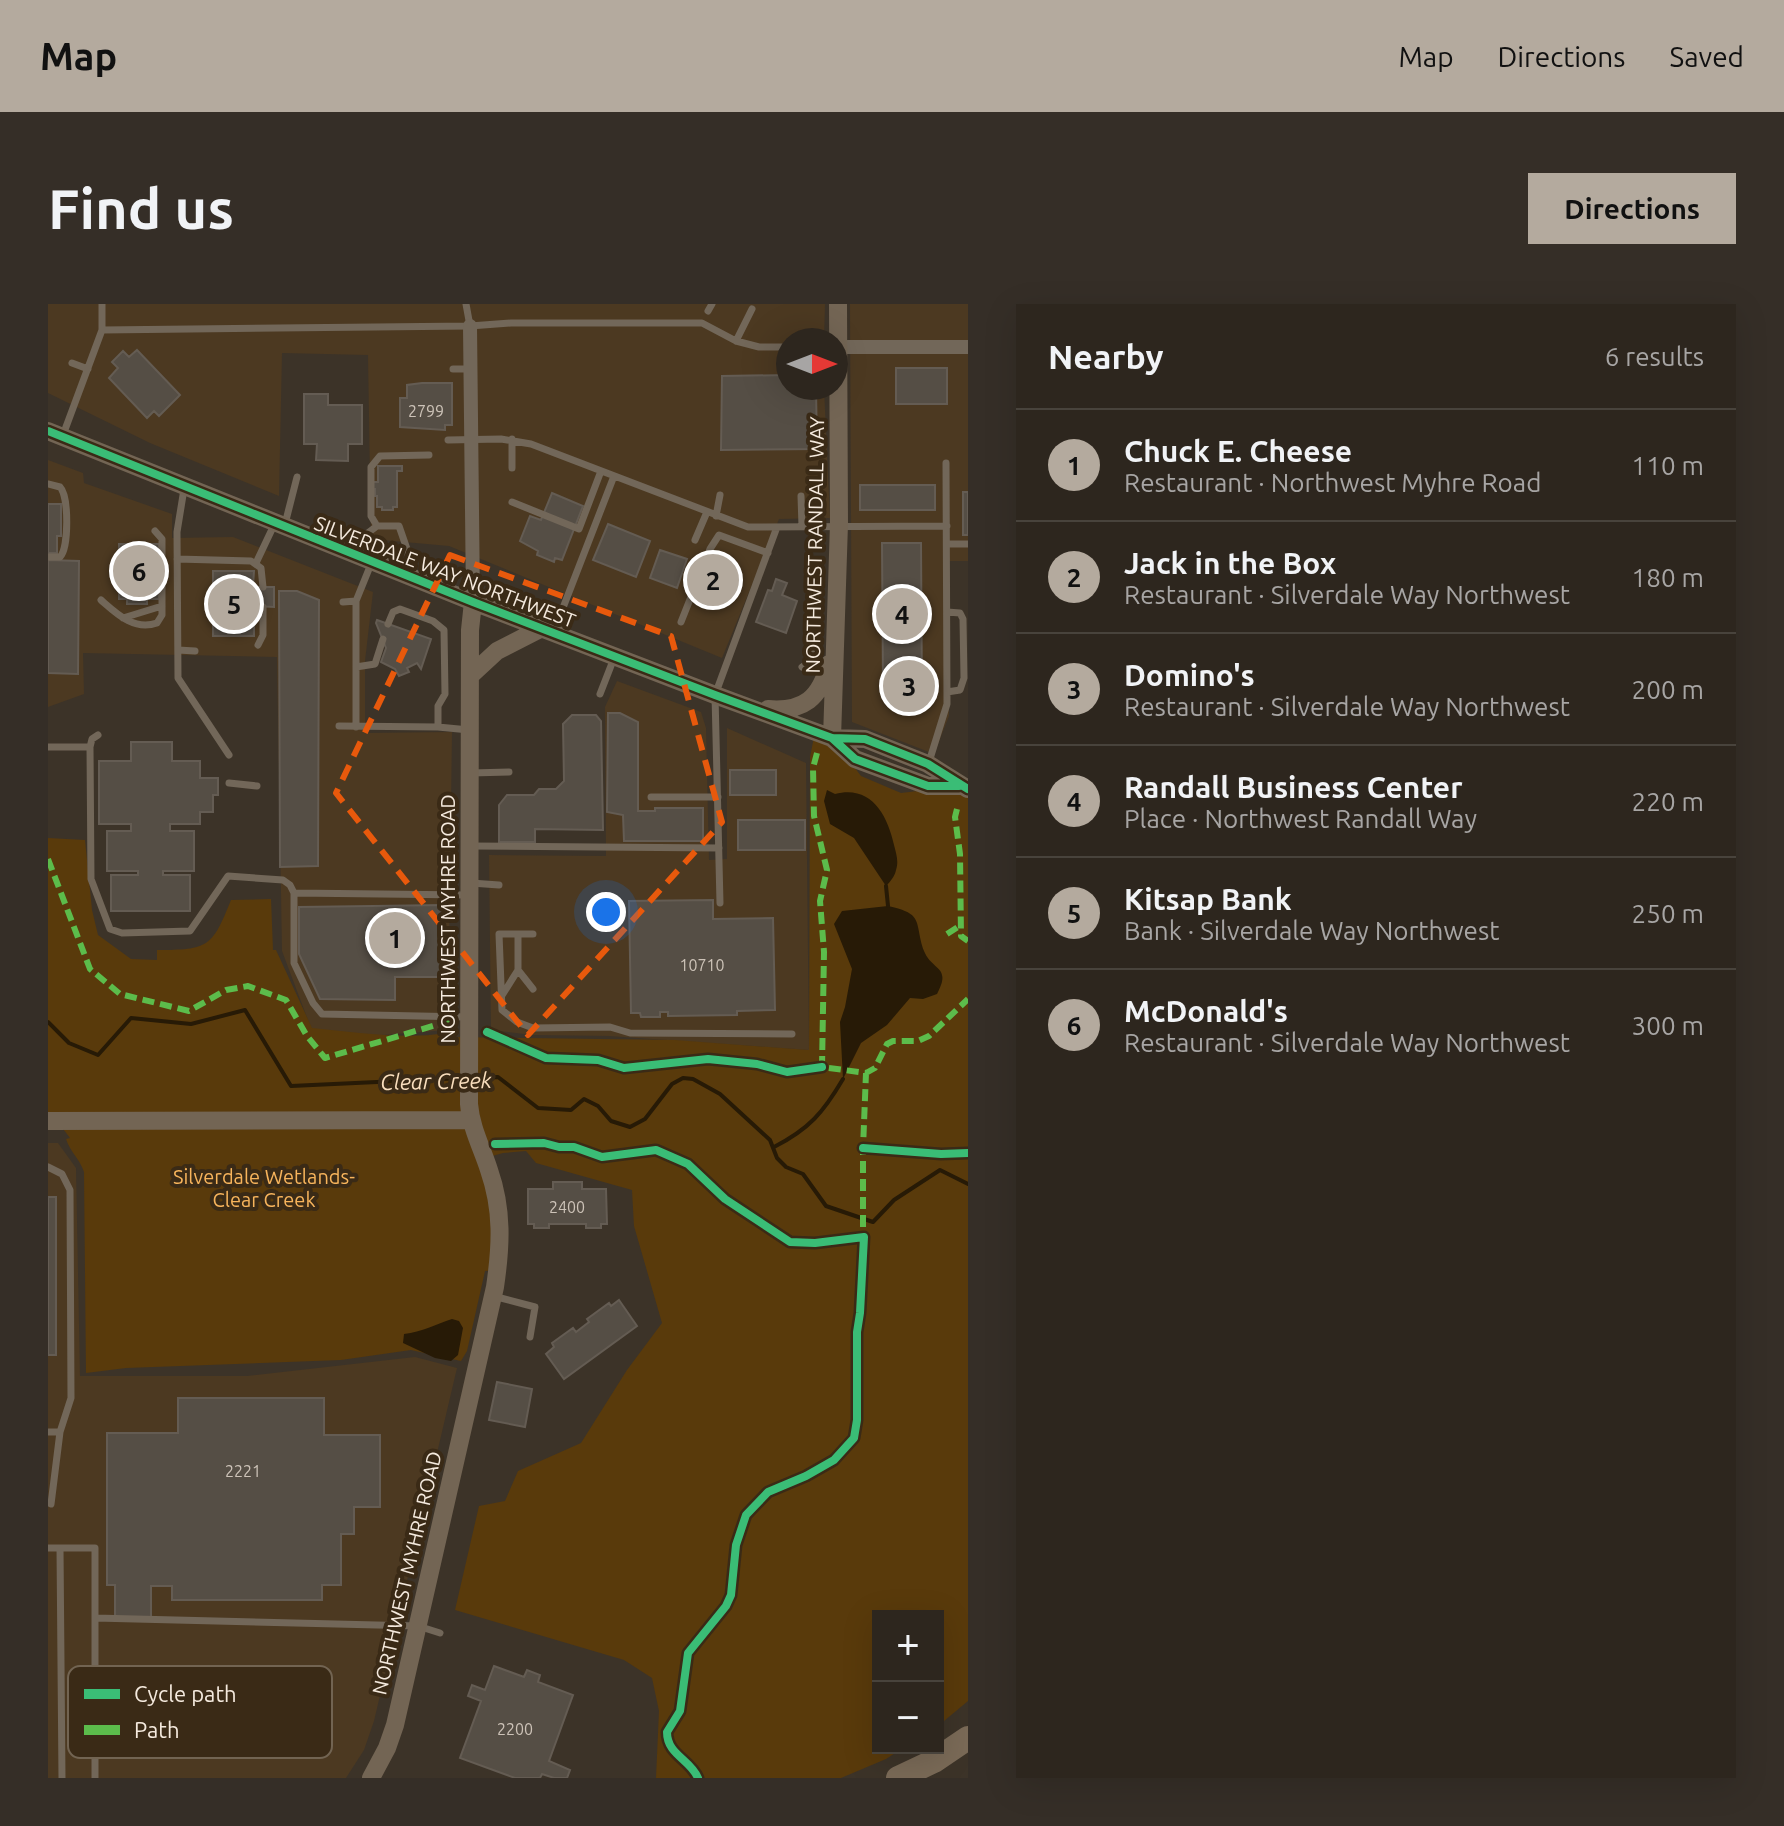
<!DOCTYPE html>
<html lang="en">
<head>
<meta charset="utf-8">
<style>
  body { margin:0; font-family:Ubuntu,sans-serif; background:#352e27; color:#f1f3f6 }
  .controls { position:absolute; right:24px; bottom:24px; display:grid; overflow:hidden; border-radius:0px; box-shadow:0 8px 32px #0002 }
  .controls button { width:72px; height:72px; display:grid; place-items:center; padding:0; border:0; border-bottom:2px solid #48433c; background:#2d261e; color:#f1f3f6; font:40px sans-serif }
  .compass { position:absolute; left:728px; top:24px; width:72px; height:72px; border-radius:50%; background:#2d261e; box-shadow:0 8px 32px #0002; rotate:90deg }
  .you { position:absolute; left:558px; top:608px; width:28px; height:28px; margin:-20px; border:6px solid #fff; border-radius:50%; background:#1a73e8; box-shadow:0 0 0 12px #1a73e833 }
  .badge { display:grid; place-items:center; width:52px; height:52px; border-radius:50%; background:#b4aa9e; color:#111; font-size:26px; font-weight:700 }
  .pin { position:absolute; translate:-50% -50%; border:4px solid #fff; box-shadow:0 2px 8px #0006 }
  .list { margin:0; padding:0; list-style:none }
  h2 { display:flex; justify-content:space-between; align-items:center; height:104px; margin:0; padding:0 32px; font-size:34px }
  h2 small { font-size:26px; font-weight:400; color:#a7a5a4 }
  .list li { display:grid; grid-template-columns:52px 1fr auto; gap:24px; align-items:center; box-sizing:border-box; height:112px; padding:0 32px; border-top:2px solid #48433c }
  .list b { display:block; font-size:30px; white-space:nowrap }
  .list p { margin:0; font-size:26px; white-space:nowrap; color:#a7a5a4 }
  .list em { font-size:26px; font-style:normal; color:#a7a5a4 }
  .map { position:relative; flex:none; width:920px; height:1474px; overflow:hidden; border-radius:0px }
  header { display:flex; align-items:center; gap:48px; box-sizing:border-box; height:112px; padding:0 40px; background:#b4aa9e; color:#111 }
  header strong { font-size:38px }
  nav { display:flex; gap:44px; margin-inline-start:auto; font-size:28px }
  .intro { display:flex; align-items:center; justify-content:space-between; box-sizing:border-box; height:192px; padding:0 48px }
  h1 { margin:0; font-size:56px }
  .button { padding:20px 36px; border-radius:0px; background:#b4aa9e; color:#111; font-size:28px; font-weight:700 }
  main { display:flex; gap:48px; padding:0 48px }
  aside { flex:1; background:#2d261e; border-radius:0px; box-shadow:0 8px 32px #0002 }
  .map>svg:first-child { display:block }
  .built { fill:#4c3921 }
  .green { fill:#593a0b }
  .water { fill:#271a06 }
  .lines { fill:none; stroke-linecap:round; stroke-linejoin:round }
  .stream { stroke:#271a06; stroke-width:4 }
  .building { fill:#554e45; stroke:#645c53; stroke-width:2 }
  .lane { stroke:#726759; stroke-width:7 }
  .street { stroke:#726759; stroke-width:14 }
  .secondary { stroke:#736554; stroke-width:18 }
  .highway { stroke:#7a6a57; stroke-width:24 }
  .quiet { stroke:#5cbc4b; stroke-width:6; stroke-dasharray:12 6; stroke-linecap:butt }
  .cycleway-casing { stroke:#3a2a16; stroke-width:13 }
  .cycleway { stroke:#3abd76; stroke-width:8 }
  .marked { fill:none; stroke:#e8590c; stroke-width:6; stroke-dasharray:16 10; stroke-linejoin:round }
  .labels { text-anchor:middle; stroke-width:8; stroke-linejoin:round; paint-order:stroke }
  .number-label { font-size:16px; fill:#cdc3b8 }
  .street-label { font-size:20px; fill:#f5eade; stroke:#3a2a16 }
  .park-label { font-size:20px; fill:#f7b45c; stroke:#3a2a16 }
  .water-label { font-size:22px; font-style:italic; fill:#f9debd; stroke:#3a2a16 }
  .key { fill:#3a2a16; stroke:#726452; stroke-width:2 }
  .key-label { font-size:22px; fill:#f5eade }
</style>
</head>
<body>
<header>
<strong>Map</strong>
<nav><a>Map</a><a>Directions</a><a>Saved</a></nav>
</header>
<div class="intro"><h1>Find us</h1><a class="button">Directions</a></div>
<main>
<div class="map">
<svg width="920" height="1474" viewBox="0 0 920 1474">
  <rect width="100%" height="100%" fill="#3c3328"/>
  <path class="built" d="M0,0H777L776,36H740V84H776L782,214L731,215L674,354L401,242L323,235L320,51L234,49L231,192L102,139L0,89Z
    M802,0H920V257H901V412L886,450L804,418Z
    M0,156L35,169L36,179L124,210V234L185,233L325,288L317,357V429L404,428L400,726L282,735L263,724L234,647L229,353L35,349L36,390L0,403Z
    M569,377L653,408L658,424L661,556L679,555V424L758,459L761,746L561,732L484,731L443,726L441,551L558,552L557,403Z
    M0,839H10L28,864L32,1072H199L367,1053L409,1064L326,1417L316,1446L298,1474H0Z"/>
  <path class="green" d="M767,428L784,434L813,472L853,489L912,482L920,485V1397L890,1422V1312H830V1444H855L838,1455L793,1474H608L611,1407L604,1374L576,1356L407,1306L431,1202L457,1197L470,1167L533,1139L579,1066L614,1019L586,922L584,886L488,859L478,847L455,849L437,854L450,966L437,967L419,1047L413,1057L363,1046L293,1056L78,1064L38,1069L36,868C32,855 22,848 18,835L22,834L9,817H0V534L37,536L44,606L50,631L83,655L109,656V646C161,646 164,643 183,596L223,595L225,646H228L264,724C308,728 354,736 398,729L399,733L627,736L761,746L762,453Z"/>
  <path class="water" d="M779,486L787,490C823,481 839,510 846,541C848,549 851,557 848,566C847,572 842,578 838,582L806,534L782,520L776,497Z
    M840,602C877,610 866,618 876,647C884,667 904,662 889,690L875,695L862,694L839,721L813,739L795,775L792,718L797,703L804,665L786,620L794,607Z
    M404,1015L411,1017L415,1024L410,1051L403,1057L387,1054L355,1039L356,1030C374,1028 388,1020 404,1015Z"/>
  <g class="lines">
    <path class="stream" d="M838,582L840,602
      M0,718L21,739L50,751L83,714L143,720L197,706L243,782L415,774
      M428,774L450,773L490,804L523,806L536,795L550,802L563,817L582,823L597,815L624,780L635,774L645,775L672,790L722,836L729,854L738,863L755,870L778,902L825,918L846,896L892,866L920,880
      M726,843C761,825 775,809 795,775"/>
  </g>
  <path class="building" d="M89,46L132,91L111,112L106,107L99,114L61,74L70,64L64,58L75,47L81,53Z
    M848,64H899V100H848Z
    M740,71V84H768L769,145L673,146L674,72Z
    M374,79H404V121H397V126L352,123V94H359V81Z
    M256,90H280V101H314V140H300V157L268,156L269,140H256Z
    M330,162H354V167H349V203H345V206H334V203H329V192H327V185H323V178H330Z
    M812,181H887V206H812Z
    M915,188H920V231H915Z
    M504,189L535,202L514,256L507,254L506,258L489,251L490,247L472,237L482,212L493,216Z
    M0,200H13V232H9V249H0Z
    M560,220L602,237L588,273L545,256Z
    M834,239H873L874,397L835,381Z
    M71,240H111V295H99V300H79V295H71Z
    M612,246L639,255L629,284L602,274Z
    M663,251L683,259L667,300L647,292Z
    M0,256L31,257L30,370L0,369Z
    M165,267H206L205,283H226V303L206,302V332H165Z
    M728,275L739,279L734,291L749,297L738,329L708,318L720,286L724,287Z
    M231,287H249L271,296L270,562L232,563Z
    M329,316L383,335L373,365L369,359L359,364L361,368L351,372L347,365L333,358L338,344L328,319Z
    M560,409H572L590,418V507H607V504H655V537H576L575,511L559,508Z
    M524,411H548L553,417L555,526L487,525V538H451V501L459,491H486L491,485H508L516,477L515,420Z
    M83,438H124V457H152V474H170V491H165V508H152V520H122V527H146V567H115V571H142V607H63V571H90V567H59V527H83V520H51V457H83Z
    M682,466H728V491H682Z
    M690,516H757V546H690Z
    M665,596V615L725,614L727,706L689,707V711L620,712V708H612V713H593L592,709H583L581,597Z
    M396,601L395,673H347V696L272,695L251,650V603Z
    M505,878H534V885H558L559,920H553V924H538V920H501V924H486V920H480V885H505Z
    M0,893H8V1051H0Z
    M571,996L589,1022L516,1075L498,1050L506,1043L504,1039L525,1024L528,1028L541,1018L539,1015L561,999L563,1002Z
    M449,1078L484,1085L477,1123L441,1116Z
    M130,1094H276V1131H332V1203H306V1230H293V1281H274V1296H124V1282H103V1313H67V1281H59V1129H130Z
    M446,1362L476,1373L479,1366L492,1371L490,1378L525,1391L501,1457L522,1466L519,1474H506L494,1470L492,1474H467L412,1454L433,1397L420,1392L424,1381L437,1386Z"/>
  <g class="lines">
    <path class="lane" d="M418,0L422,22
      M660,7L664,0
      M54,26L422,22L463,19H654L688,37L711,43H740
      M688,37L704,5
      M24,59L40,65
      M405,65H423
      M15,131L54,26V0
      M464,135V164
      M400,136L453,135L483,140L700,223L899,222
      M0,180L12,183C21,192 21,244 12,253H0
      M136,185L129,228L130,374L181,451
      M753,192L754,222
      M464,198L531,225L553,167
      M668,212L672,191
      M237,220L249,173
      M329,222L323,212V163L332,152L381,151
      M647,236L659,208
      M899,240H920
      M300,244L329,222H351L360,248L361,270
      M129,255L203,257L213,264L215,283
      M208,259L226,221
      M53,296C69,310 86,327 109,319L114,311V235L107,227
      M295,298L308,297
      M899,308L912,309L915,315L916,374L912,386L899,388
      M75,314L114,302
      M633,318L662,245L671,231L720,249
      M340,320L345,308L352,305L385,317L396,326L397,390L390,402V423
      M506,327L566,172
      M210,341L215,331V303
      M130,346L147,347
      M308,363L327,360L335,335
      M754,363L761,358L763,352L768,262
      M552,390L566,354
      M291,422L390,423L421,426
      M308,423V297L323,260
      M50,431L44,435L42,443L43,575L62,625L74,629L142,627L180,572L235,576L242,581L246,589V659L265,699L274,710L420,713
      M0,443H42
      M881,458L899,400L898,159
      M423,469L461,468
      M181,479L209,482
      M603,493H670
      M423,542L671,544
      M423,579L451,581
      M246,589L420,591
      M672,599L667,391L729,223
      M470,630V666L485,685
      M485,630H451L454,706L469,718L485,724L562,723L582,729L744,730
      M453,693L470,666
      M0,863L14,870L22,886L23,1094L12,1128L3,1200
      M445,992L487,1003L482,1033
      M0,1128H12
      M0,1244H47V1474
      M12,1244L14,1474
      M47,1314L370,1322L392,1329"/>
    <path class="street" d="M422,22L425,298
      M790,43H920"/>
    <path class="secondary" d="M0,127L425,298L667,391L784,434L817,435L880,460L920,485
      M422,372L449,347L494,324
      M720,405C756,408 772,394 781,360
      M784,434L791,220L790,0
      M784,434L807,455L880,482H912
      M0,817L423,816
      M323,1474L339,1444L347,1421L447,983C453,942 455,906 441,866C434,844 423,824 421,800L422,326L425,298"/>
    <path class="highway" d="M850,1474L886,1457L920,1434"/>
    <path class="quiet" d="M769,449L765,464L766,512L779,566L772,597L776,648L774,763L818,769L827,764L839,740L845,737H870L881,732L920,695
      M909,505L907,513L912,550L913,632L920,637
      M0,555L42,665L72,690L141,707L178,686L200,682L238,696L259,732L277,754L408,715
      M899,630L913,621
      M815,941V844L818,769"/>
    <defs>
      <path id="cycleway" d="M0,127L425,298L667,391L784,434L817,435L880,460L920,485
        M784,434L807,455L880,482H911
        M439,728L498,754L550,756L576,764L660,755L709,760L739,768L774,763
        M447,840L496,839L511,843H526L554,853L608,846L640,860L677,895L742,938L767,939L816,933L812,1009L809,1028V1116L806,1134L786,1156L758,1172L720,1188L698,1211L688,1241L683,1291L678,1302L640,1349L632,1407L619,1428C619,1451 642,1455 650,1474
        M815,844L893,850L920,849"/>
    </defs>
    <use href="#cycleway" class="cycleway-casing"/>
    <use href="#cycleway" class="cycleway"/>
  </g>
  <path class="marked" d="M402,251L623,332L674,518L480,731L288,489Z"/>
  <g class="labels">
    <g class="number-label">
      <text x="378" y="113">2799</text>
      <text x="654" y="667">10710</text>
      <text x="519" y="909">2400</text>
      <text x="195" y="1173">2221</text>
      <text x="467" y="1431">2200</text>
    </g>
    <g class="street-label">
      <text transform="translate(767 241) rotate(-89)" y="7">NORTHWEST RANDALL WAY</text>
      <text transform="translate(397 268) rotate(21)" y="7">SILVERDALE WAY NORTHWEST</text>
      <text transform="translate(400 615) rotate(-90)" y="7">NORTHWEST MYHRE ROAD</text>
      <text transform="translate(359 1269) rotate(-77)" y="7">NORTHWEST MYHRE ROAD</text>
    </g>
    <g class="park-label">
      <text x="216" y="880">Silverdale Wetlands-<tspan x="216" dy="23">Clear Creek</tspan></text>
    </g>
    <g class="water-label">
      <text transform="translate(388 777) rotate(-1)" y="8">Clear Creek</text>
    </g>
  </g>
  <rect x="20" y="1362" width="264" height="92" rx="12" class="key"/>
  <rect x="36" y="1385" width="36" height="10" fill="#3abd76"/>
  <rect x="36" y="1421" width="36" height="10" fill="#5cbc4b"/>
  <g class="key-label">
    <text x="86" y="1398">Cycle path</text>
    <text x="86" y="1434">Path</text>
  </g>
</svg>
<div class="controls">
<button>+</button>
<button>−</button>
</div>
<svg class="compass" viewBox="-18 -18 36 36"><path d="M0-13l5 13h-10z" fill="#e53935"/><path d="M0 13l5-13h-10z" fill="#a7a5a4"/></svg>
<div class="you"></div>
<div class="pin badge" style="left:347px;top:634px">1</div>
<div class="pin badge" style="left:665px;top:276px">2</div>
<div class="pin badge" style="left:861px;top:382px">3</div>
<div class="pin badge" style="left:854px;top:310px">4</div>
<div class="pin badge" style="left:186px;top:300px">5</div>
<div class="pin badge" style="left:91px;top:267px">6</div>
</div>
<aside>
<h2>Nearby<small>6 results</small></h2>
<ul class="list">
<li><span class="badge">1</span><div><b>Chuck E. Cheese</b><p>Restaurant · Northwest Myhre Road</p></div><em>110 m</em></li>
<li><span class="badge">2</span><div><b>Jack in the Box</b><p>Restaurant · Silverdale Way Northwest</p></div><em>180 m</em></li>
<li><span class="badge">3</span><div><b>Domino's</b><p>Restaurant · Silverdale Way Northwest</p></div><em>200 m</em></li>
<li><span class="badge">4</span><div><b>Randall Business Center</b><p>Place · Northwest Randall Way</p></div><em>220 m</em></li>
<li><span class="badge">5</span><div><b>Kitsap Bank</b><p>Bank · Silverdale Way Northwest</p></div><em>250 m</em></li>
<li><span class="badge">6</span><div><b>McDonald's</b><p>Restaurant · Silverdale Way Northwest</p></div><em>300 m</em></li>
</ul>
</aside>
</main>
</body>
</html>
